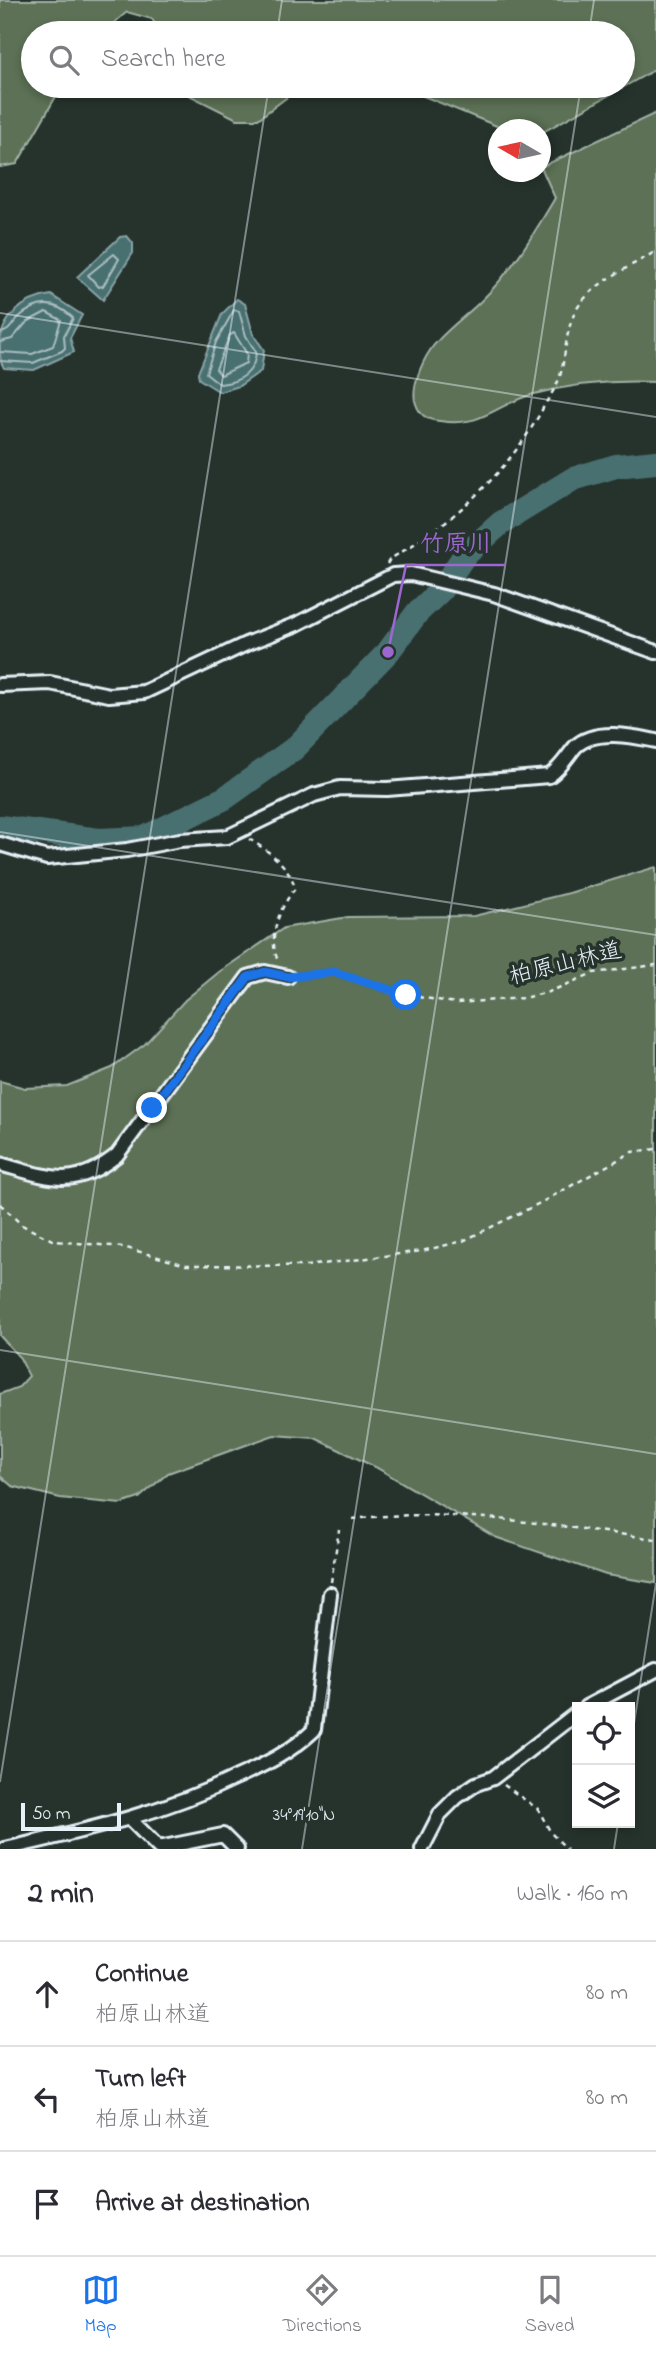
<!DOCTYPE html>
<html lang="en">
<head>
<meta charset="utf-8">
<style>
	:root { --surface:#fff; --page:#f2f2f3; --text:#2b2b33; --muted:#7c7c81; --line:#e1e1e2; --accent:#1a73e8 }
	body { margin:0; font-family:"Indie Flower","Klee One",sans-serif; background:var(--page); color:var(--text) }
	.controls { position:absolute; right:21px; bottom:21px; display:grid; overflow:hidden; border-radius:0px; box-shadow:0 4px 10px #0003 }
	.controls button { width:63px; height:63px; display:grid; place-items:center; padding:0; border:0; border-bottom:2px solid var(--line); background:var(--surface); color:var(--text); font:35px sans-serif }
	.compass { position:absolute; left:488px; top:119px; width:63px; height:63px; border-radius:50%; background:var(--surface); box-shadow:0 4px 10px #0003; rotate:279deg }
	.scale { position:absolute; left:21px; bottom:18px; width:100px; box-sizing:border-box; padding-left:7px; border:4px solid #e8f1f8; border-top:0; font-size:19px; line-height:24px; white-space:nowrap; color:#e8f1f8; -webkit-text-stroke:5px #26332d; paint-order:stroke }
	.stop { position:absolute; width:21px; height:21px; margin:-16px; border:5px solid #1a73e8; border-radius:50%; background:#fff }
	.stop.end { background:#1a73e8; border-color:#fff; box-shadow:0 2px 7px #0008 }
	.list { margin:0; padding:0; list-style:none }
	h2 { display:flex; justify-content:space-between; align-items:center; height:91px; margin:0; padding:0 28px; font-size:30px }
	h2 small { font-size:23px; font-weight:400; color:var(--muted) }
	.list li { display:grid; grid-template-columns:46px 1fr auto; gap:21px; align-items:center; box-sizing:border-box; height:105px; padding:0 28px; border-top:2px solid var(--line) }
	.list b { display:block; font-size:26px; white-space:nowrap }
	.list p { margin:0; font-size:23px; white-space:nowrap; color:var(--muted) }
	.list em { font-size:23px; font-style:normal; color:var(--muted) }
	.icon { flex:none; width:38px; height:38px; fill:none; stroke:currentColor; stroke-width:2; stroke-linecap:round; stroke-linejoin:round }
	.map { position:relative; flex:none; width:656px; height:1849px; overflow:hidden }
	.search { position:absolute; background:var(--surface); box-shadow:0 4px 10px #0003; left:21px; right:21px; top:21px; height:77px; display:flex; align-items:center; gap:18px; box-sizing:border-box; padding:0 24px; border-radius:38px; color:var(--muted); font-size:26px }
	.sheet { height:406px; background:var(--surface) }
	nav { display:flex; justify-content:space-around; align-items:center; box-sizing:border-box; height:98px; border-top:2px solid var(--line); background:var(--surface); font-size:19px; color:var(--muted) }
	nav a { display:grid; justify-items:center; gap:4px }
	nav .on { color:var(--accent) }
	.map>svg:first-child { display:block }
	.green { fill:#5c7154; stroke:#a2b1a6; stroke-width:2 }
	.water { fill:#4a6f6f; stroke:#89a3a6; stroke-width:2 }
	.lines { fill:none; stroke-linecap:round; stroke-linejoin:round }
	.shore { stroke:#a9bdc1; stroke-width:2 }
	.river { stroke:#4a6f6f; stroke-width:24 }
	.minor-casing { stroke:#e8f1f8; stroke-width:18 }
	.path { stroke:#e8f1f8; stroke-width:2.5; stroke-dasharray:5 5; stroke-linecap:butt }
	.minor { stroke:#26332d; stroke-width:12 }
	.route { stroke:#1a73e8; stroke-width:9 }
	.ticks { fill:none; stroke:#e8f1f8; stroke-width:2; stroke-opacity:0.45 }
	.labels { text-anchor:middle; stroke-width:7; stroke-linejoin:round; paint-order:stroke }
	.street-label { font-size:23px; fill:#e8f1f8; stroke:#26332d }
	.ticks-label { font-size:18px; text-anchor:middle; fill:#e8f1f8; stroke:#26332d; stroke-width:7; stroke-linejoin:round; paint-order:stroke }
	.leader { fill:none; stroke:#9c67d0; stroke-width:2.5 }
	.callout-dot { fill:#9c67d0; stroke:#26332d; stroke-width:2.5 }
	.callout-label { font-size:24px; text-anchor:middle; font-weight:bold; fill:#9c67d0; stroke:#26332d; stroke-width:7; stroke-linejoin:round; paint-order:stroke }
</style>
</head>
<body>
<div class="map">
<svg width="656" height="1849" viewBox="0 0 656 1849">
	<rect width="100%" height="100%" fill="#26332d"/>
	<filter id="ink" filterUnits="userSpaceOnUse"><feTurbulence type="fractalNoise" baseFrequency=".0143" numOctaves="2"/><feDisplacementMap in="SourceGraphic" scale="14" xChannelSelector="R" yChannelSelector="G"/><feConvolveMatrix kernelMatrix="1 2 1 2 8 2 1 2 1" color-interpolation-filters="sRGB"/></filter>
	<g filter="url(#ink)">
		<path class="green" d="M0 0H656V69L541 133 540 130 504 129 399 86H623V33H161L152 19 127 12 102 33H33V86H62L17 164 0 167Z
			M180 86H302L258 119H237L185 93Z
			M656 113V382C616 380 573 384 534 394 497 403 484 428 440 421 428 420 420 416 416 404 410 389 422 362 431 349 444 331 465 317 481 301 512 271 533 235 555 198L541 167Z
			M656 867V1583L606 1575 495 1537 377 1468 315 1438 274 1435 168 1473 139 1498 121 1504 60 1498 12 1486 0 1476V1394L19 1387 29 1376 20 1358 0 1336V1081L25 1088 67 1086 112 1068 145 1044 185 1000 219 972 284 928 348 917 474 916 569 893Z"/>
		<path class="water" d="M127 236 133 243V253L103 300 77 277 120 237Z
			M51 295 82 315 70 338 74 352 34 370 4 368C0 362 0 355 0 347 0 318 23 299 51 295Z
			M237 299 245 304 253 334 264 350 261 371 239 386 220 392 199 379 198 373 222 314Z"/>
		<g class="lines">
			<path class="shore" d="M114 254 119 259 103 286 99 287 88 275Z
				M234 310 239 311 246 336 256 352C255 372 241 382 220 384L206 373 216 342Z
				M0 333C10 332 11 325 17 319 36 301 55 300 73 318L64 336 65 348 62 351 33 363 0 361
				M234 333 247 354 246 363 221 375 216 369 230 335Z
				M0 342 12 339 27 322 46 312 61 320 53 346 32 354 0 352"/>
			<path class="river" d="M0 827 99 840 144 838 225 798 295 748 388 652 417 613 441 590 464 556 501 523 573 479 616 466 656 462"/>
			<g class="minor-casing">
				<path id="minor" d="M0 685 50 683 109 695 144 692 246 644 297 624 393 575 411 574 494 594 656 652
					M0 844 47 858 127 850 180 840 227 837 314 795 340 788 387 789 549 776C561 768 566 758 575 747 594 728 633 736 656 741
					M0 1164C50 1178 74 1190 117 1155L248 977 265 972 288 977
					M586 1707 656 1670
					M131 1820 159 1848 223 1835 237 1849
					M5 1849C87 1830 161 1814 237 1777 266 1764 291 1752 314 1730L330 1594
					M422 1849 440 1814 457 1797 476 1784 493 1778 577 1713"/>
			</g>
			<path class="path" d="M387 564 390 559C453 522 504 477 541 412 546 401 555 390 559 379 567 356 564 329 578 307 595 281 631 267 656 251
				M249 839C267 850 291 866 295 889 280 906 266 940 279 962
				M302 976 335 972 406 995 456 1003 524 998 549 992 593 973 656 965
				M0 1204 22 1225 54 1241 123 1247 186 1265 307 1266 422 1251 463 1241 542 1202 632 1152 656 1149
				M352 1519C454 1507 555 1526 656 1539
				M331 1582 339 1530
				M504 1785 538 1809 551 1833 567 1849"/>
			<use href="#minor" class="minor"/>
		</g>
	</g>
	<g class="lines" filter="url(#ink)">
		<path class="route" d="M152 1108 248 977 265 972 288 977 335 972 406 995"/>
	</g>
	<path class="ticks" d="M277 33 282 0M589 33 594 0M0 313 656 417M0 832 656 935M0 1350 656 1454M630 1749 656 1583M0 1782 269 86M302 1849 581 86M614 1849 618 1823"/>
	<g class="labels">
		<g class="street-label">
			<text transform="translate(565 962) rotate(-14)" y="8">柏原山林道</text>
		</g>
	</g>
	<g class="ticks-label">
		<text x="304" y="1820">34°19'10"N</text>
	</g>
	<path class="leader" d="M388 652L406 565H506"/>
	<circle class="callout-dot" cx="388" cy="652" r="7"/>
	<g class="callout-label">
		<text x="456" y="551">竹原川</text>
	</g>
</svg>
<div class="controls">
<button><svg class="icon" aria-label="locate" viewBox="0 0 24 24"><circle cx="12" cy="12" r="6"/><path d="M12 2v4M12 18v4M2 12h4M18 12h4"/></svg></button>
<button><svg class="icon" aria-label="layers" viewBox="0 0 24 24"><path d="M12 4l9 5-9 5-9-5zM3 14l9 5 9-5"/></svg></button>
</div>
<svg class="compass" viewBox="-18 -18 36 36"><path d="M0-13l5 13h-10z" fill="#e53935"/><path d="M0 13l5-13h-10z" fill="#7c7c81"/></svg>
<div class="scale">50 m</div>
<div class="stop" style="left:406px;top:995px"></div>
<div class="stop end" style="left:152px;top:1108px"></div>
<div class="search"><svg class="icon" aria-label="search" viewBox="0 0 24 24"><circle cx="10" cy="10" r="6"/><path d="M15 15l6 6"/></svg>Search here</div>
</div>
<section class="sheet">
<h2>2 min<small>Walk · 160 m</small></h2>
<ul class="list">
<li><svg class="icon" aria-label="ahead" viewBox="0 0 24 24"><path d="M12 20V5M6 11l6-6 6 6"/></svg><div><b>Continue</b><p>柏原山林道</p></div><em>80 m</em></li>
<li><svg class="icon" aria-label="left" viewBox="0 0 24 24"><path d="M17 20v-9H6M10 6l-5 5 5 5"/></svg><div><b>Turn left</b><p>柏原山林道</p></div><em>80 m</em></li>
<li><svg class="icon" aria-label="arrive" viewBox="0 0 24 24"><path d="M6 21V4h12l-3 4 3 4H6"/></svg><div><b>Arrive at destination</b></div></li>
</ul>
</section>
<nav>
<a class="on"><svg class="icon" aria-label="map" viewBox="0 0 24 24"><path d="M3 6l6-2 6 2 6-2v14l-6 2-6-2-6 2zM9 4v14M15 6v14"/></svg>Map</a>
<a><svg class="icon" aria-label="directions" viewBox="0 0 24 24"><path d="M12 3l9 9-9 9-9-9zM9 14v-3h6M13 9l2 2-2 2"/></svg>Directions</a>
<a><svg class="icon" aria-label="saved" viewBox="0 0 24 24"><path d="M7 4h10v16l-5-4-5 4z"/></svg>Saved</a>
</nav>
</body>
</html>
